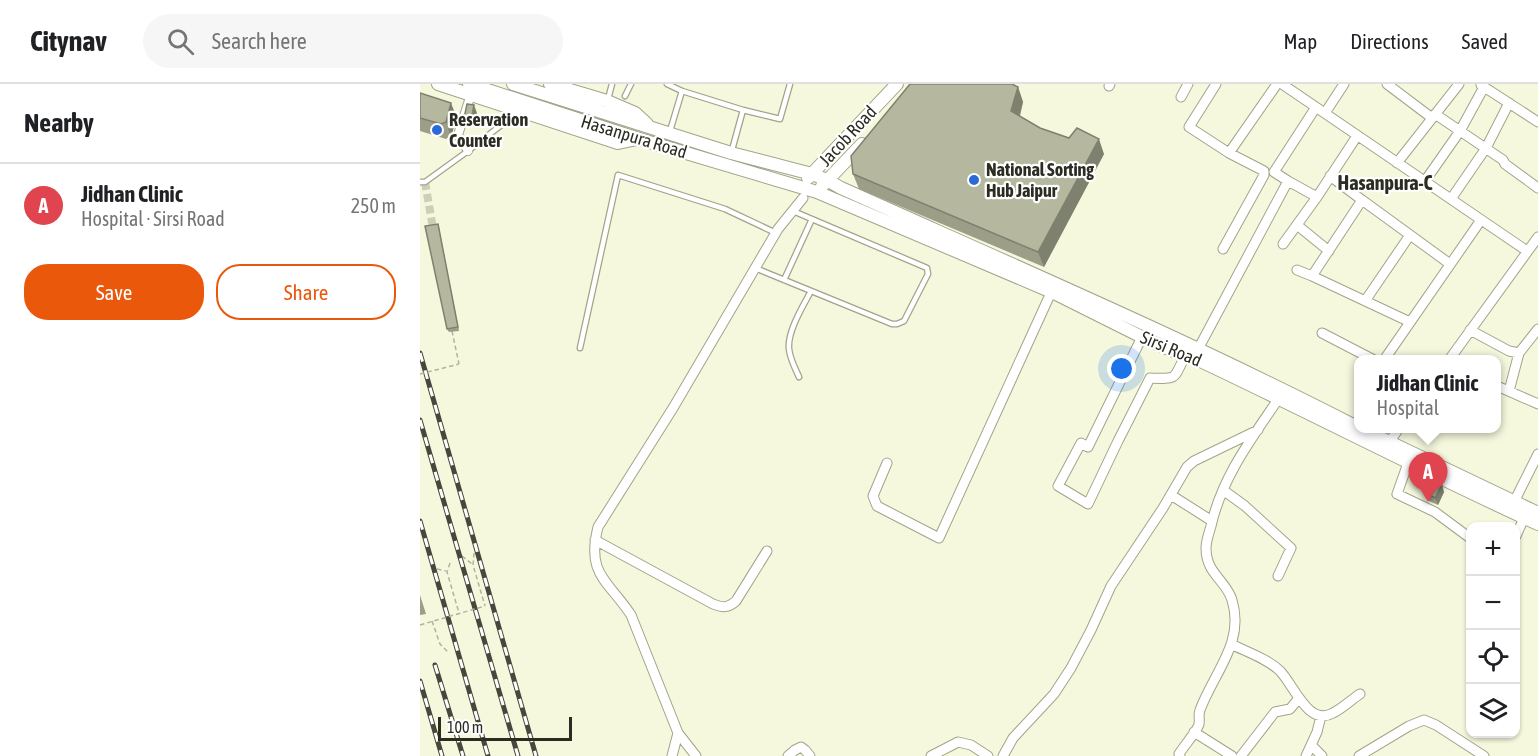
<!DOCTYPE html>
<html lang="en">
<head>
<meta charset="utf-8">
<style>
	:root { --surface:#fff; --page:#f6f6f6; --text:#202124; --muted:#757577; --line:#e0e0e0; --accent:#ea580c }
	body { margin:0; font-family:"Asap Condensed",sans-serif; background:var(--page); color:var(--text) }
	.controls { position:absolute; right:18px; bottom:18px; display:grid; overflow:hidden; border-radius:12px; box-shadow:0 2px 4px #0004 }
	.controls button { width:54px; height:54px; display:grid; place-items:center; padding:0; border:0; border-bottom:2px solid var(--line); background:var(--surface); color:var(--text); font:30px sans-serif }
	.scale { position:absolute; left:18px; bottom:15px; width:134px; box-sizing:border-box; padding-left:6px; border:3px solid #2b2c22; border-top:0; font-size:16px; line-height:21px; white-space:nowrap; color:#2b2c22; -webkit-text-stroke:4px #fff; paint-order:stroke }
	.you { position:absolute; left:702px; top:285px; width:21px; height:21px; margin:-15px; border:4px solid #fff; border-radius:50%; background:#1a73e8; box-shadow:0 0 0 9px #1a73e833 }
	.badge { display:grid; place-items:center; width:39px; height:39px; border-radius:50%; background:var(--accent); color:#fff; font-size:20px; font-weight:700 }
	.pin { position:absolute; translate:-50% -50px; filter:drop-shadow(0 2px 3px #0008) }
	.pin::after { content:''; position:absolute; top:32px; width:21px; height:18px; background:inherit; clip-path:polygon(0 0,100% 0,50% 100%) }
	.popup { position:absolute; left:934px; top:271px; width:147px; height:78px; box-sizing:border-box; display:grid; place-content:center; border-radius:12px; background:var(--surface); filter:drop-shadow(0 2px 4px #0005); font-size:20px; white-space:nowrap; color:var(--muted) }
	.popup b { font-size:22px; color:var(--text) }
	.popup::after { content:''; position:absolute; left:50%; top:100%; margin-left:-12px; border:12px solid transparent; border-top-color:var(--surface) }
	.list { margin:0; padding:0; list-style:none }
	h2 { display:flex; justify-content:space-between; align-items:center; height:78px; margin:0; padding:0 24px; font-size:26px }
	h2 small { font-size:20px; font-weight:400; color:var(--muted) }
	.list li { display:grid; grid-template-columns:39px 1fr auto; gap:18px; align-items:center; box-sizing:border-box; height:84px; padding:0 24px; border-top:2px solid var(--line) }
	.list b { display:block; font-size:22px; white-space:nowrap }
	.list p { margin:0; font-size:20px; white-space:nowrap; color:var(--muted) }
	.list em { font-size:20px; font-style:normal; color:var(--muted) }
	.actions { display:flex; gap:12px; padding:18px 24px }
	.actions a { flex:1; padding:14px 0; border:2px solid var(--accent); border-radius:24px; text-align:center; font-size:21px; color:var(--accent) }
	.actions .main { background:var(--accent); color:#fff }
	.icon { flex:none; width:33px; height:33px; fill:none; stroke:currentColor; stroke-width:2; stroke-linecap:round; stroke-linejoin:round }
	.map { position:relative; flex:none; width:1118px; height:672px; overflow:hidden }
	header { display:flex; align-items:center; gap:36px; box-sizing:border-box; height:84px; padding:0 30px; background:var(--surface); border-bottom:2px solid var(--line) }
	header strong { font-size:28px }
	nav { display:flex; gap:33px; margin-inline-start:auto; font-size:21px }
	.search { width:420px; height:54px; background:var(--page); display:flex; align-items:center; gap:15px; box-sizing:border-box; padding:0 21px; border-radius:33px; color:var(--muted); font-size:22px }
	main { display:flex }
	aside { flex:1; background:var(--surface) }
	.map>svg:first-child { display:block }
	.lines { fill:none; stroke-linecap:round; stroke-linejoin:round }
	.pedestrian-tunnel { stroke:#cdcfb8; stroke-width:8; stroke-dasharray:8 4; stroke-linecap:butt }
	.service-casing { stroke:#a2a48a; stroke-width:7 }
	.pedestrian-casing { stroke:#a2a48a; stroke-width:10 }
	.minor-casing { stroke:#a2a48a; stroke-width:11 }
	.tertiary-casing { stroke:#a2a48a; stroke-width:14 }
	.path { stroke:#b1b39e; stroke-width:1.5; stroke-dasharray:4.5 3; stroke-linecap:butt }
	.service { stroke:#fff; stroke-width:4.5 }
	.pedestrian { stroke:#fff; stroke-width:8 }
	.minor { stroke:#fff; stroke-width:9 }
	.tertiary { stroke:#fff; stroke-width:12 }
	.rail-casing { stroke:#47483c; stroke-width:5 }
	.rail { stroke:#fff; stroke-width:3; stroke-dasharray:9; stroke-linecap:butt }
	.path-bridge { stroke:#b1b39e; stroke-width:1.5; stroke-dasharray:4.5 3; stroke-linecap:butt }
	.wall { fill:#9c9e88 }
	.shaded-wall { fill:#7f816f }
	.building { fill:#b5b89e; stroke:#7f816f; stroke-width:1.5 }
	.poi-dot { fill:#2c68d6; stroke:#fff; stroke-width:2 }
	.labels { text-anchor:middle; stroke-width:4.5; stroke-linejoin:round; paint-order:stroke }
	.poi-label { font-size:18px; font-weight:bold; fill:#2b2c22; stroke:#fff; text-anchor:start }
	.street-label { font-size:18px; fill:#2b2c22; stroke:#fff }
	.neighbourhood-label { font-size:20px; font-weight:bold; fill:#2b2c22; stroke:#fff }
</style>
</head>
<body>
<header>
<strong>Citynav</strong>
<div class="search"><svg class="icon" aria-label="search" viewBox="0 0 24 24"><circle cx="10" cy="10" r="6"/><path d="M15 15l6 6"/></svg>Search here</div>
<nav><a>Map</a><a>Directions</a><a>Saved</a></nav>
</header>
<main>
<aside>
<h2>Nearby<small></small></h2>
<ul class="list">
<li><span class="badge" style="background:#e0444e">A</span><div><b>Jidhan Clinic</b><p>Hospital · Sirsi Road</p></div><em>250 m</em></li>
</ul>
<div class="actions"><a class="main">Save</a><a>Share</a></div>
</aside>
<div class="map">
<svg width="1118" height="672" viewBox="0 0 1118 672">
	<rect width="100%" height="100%" fill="#f5f8dd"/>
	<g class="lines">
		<path class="pedestrian-tunnel" d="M5 98 14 150"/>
		<g class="service-casing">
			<path id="service" d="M247 0 262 7
				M205 12 211 0
				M188 15 192 0
				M250 47 262 7 323 26 360 35 370 0
				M312 66 323 26
				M0 98H5L48 67 98 28
				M335 184 472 240H477L484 237 508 190 507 184 373 127
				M364 196 392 135
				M160 264 198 91 305 125 356 149
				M379 293C375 284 370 275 369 265 367 248 383 222 391 207"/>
		</g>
		<g class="pedestrian-casing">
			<path id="pedestrian" d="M48 67 38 51 51 10"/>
		</g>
		<g class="minor-casing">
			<path id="minor" d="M796 0 769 43 809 69 857 0
				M862 0 1107 167
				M967 0 1012 34
				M1061 1 1118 38
				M689 2 690 0
				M761 13 768 0
				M905 29 924 0
				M1015 30 1083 76 1085 80 1118 104
				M977 79 1039 0
				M910 92 942 116 892 192 990 238
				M868 97 897 113 937 52
				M1005 97 1040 47 1064 3
				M1031 115 1066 64 1089 19
				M942 116 1030 180
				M877 141 909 167
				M863 160 897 113
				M803 165 844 91V87L809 69
				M877 186 892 192
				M945 217 990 151
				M1050 246 1089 267 1099 269 1118 245
				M902 249 954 276
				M722 253 668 363 661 359 638 402 668 420 698 357 730 294C758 295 753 296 765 272
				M776 269 868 97 854 88 896 23
				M964 276 1061 136
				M1029 276 1118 153
				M1077 302 1118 320
				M1089 307 1099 269
				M967 362 979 344
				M467 379 453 412 457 422 519 454 634 202
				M988 379 977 410 1015 428 1050 454
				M803 406 825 422 871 464 858 492
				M751 411 792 437
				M1092 422 1118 370
				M1096 452 1104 434
				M175 456 293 520C303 524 308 524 316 517L347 467
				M811 560C827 568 848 575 860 587 874 601 888 643 913 629 923 624 931 616 940 610
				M774 648 812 672
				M891 661 902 672
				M252 672 258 649
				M276 672 258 649 211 531C188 496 166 491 178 443L253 324 358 145 383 114
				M368 672 375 666 381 663 385 666 390 672
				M511 672 538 658 551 661 568 672
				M583 672 593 654 634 610 651 584 671 546 691 502 743 424 767 383 774 377 838 346
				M760 672 759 670C763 663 778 646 779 640 780 635 778 631 780 626 794 588 825 559 812 516 806 496 786 490 786 464 786 457 789 449 791 442 802 393 832 354 859 314
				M821 672 855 628 870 625 879 614
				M886 672 897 648 901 632
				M939 672 989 642 1004 636 1016 641 1064 672"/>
		</g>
		<g class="tertiary-casing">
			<path id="tertiary" d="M18 0 198 59 217 55
				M49 0 219 55 397 108 632 208 722 253 765 272 774 274C889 328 1002 387 1118 440
				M93 0 311 69 392 90 407 96 421 104C595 182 770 257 939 344
				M130 0 187 17 215 29 227 40
				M388 94 477 0
				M402 102 442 60
				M940 344 1118 429"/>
		</g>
		<path class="path" d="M32 247 39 280
			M54 469 53 481 65 522
			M42 472 52 480
			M30 479 27 488 39 529
			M17 485 26 487
			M12 537 20 560 28 568"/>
		<use href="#service" class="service"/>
		<use href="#pedestrian" class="pedestrian"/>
		<use href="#minor" class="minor"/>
		<use href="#tertiary" class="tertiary"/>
		<g class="rail-casing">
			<path id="rail" d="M0 269 116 672
				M0 336 98 672
				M0 437 68 672
				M15 581 43 672
				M0 597 22 672"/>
		</g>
		<use href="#rail" class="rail"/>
		<path class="path-bridge" d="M0 290 39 280
			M0 541 65 522"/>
	</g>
	<path class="wall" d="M598 3 603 18 600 32 620 44 684 70 624 183 439 105 433 90Z
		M0 9 37 34 31 52 26 55 0 47Z
		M57 29 54 43 46 41 44 34Z
		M19 144 39 247 29 248 27 245Z
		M1024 408 1018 421 1009 417 1006 409Z
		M0 511 6 530 0 531Z"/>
	<path class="shaded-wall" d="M598 3 603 18 597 42 591 27Z
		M31 19 37 34 31 52 26 38Z
		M54 21 57 29 54 43 51 36Z
		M679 55 684 70 624 183 618 168Z
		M18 140 19 144 39 247 38 243Z
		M1022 400 1024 408 1018 421 1015 414Z"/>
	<path class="building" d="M490 0H592L598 3 591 27 620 44 649 54 657 44 679 55 618 168 433 90 431 72Z
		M0 9 31 19 26 38 21 40 0 34Z
		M47 20 54 21 51 36 44 34Z
		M18 140 38 243 27 245 5 142Z
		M1012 396 1022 400 1015 414 1006 409Z"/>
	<g class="poi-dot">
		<circle cx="17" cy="46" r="6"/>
		<circle cx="554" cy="96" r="6"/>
	</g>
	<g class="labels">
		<g class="poi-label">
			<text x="29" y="42">Reservation<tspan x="29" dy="21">Counter</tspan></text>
			<text x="566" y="92">National Sorting<tspan x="566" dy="21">Hub Jaipur</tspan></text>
		</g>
		<g class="street-label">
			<text transform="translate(428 52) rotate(-47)" y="6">Jacob Road</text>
			<text transform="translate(214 53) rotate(17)" y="6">Hasanpura Road</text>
			<text transform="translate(751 265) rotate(23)" y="6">Sirsi Road</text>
		</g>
		<g class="neighbourhood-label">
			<text x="965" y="106">Hasanpura-C</text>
		</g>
	</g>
</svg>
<div class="controls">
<button>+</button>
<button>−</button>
<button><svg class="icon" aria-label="locate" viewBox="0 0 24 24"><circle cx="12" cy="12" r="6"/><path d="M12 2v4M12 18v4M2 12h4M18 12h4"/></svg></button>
<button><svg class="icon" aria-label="layers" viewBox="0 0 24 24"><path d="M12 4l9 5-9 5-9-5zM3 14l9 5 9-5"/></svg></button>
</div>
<div class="scale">100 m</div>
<div class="you"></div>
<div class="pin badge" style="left:1008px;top:418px;background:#e0444e">A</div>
<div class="popup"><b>Jidhan Clinic</b>Hospital</div>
</div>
</main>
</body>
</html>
